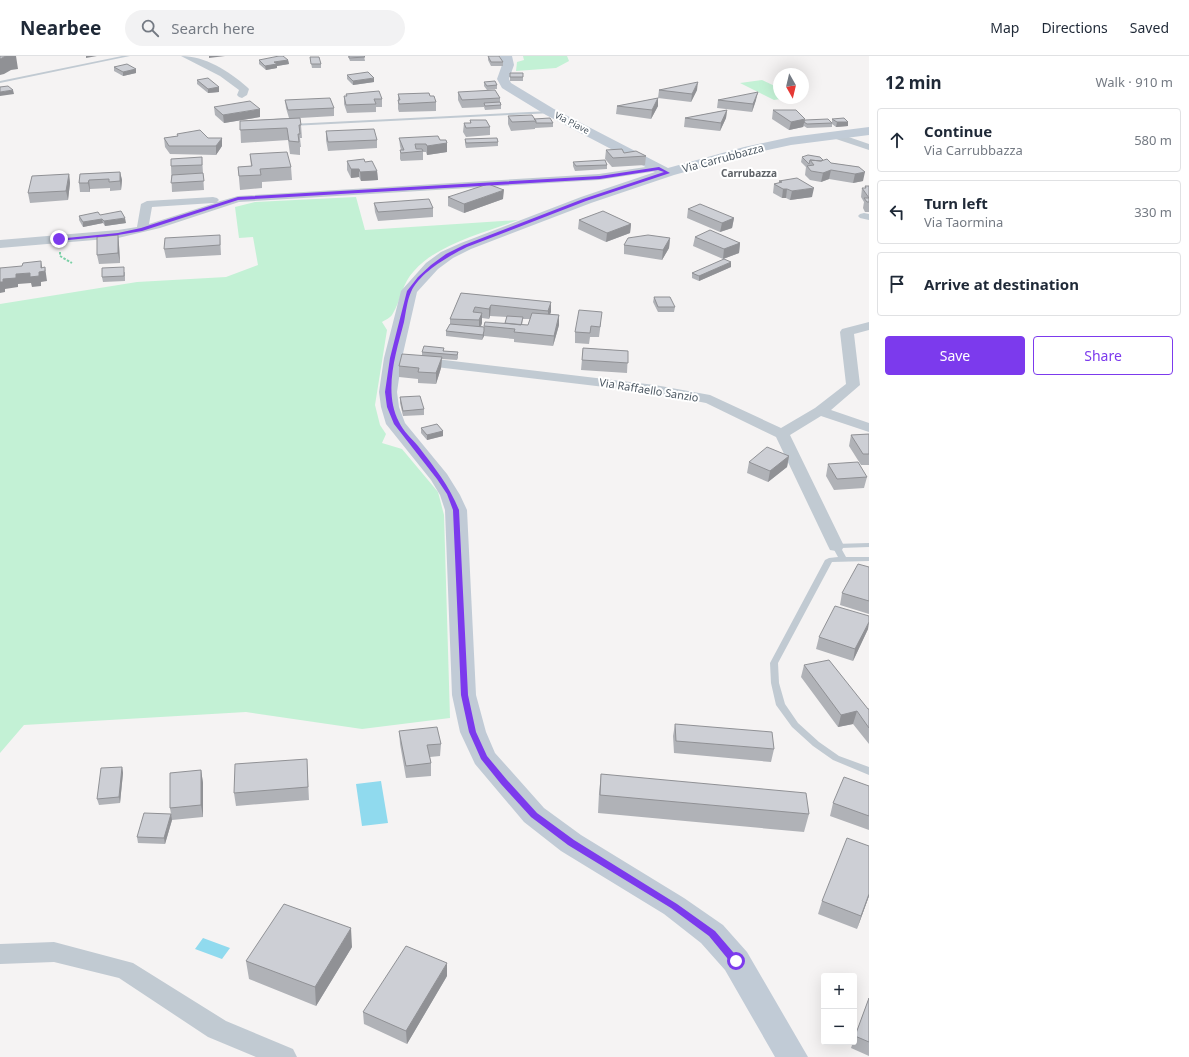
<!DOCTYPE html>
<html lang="en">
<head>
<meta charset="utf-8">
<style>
	:root { --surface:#fff; --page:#f2f2f3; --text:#1f2937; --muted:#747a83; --line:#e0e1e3; --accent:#7c3aed }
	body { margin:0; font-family:"Noto Sans",sans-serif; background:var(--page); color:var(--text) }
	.controls { position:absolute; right:12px; bottom:12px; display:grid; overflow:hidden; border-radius:4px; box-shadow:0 4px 16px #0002 }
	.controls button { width:36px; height:36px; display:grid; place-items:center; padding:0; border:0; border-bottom:1px solid var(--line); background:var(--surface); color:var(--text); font:20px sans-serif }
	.compass { position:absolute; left:773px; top:12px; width:36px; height:36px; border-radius:50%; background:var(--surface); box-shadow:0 4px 16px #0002; rotate:172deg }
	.stop { position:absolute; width:12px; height:12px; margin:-9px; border:3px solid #7c3aed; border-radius:50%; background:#fff }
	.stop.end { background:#7c3aed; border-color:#fff; box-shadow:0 1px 4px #0008 }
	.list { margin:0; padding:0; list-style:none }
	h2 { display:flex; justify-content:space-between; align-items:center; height:52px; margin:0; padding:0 16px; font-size:17px }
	h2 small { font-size:13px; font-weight:400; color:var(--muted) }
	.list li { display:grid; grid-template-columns:26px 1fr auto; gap:12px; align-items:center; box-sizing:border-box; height:64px; margin:0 8px 8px; padding:0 8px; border:1px solid var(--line); border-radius:4px }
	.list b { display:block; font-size:15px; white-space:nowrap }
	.list p { margin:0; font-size:13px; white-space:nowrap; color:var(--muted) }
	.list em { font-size:13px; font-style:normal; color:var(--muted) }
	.actions { display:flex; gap:8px; padding:12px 16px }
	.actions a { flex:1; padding:9px 0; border:1px solid var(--accent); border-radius:4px; text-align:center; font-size:14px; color:var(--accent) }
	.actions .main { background:var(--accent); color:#fff }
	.icon { flex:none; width:22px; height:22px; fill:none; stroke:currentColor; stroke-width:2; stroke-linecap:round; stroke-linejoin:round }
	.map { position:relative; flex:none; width:869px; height:1001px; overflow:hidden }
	header { display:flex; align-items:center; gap:24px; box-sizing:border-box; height:56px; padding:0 20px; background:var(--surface); border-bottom:1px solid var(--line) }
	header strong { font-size:19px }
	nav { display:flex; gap:22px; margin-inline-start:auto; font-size:14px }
	.search { width:280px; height:36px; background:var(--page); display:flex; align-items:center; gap:10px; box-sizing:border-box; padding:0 14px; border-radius:22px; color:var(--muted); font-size:15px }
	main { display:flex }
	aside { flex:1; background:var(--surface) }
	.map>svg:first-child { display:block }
	.green { fill:#c3f1d5 }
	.water { fill:#90daee }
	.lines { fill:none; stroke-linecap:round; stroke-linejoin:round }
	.path { stroke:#7ad0a6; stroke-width:2; stroke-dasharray:2.5 1.5; stroke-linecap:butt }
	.service { fill:#c1cad2; fill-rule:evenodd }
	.minor { fill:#c1cad2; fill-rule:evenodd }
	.secondary { fill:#c1cbd6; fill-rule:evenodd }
	.wall { fill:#b0b2b7; fill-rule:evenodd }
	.shaded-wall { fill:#909195 }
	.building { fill:#cdcfd5; stroke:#909195 }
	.route { fill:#7c3aed }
	.labels { text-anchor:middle; stroke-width:4; stroke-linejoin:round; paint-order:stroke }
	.far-street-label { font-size:9px; fill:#4a5661; stroke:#fff }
	.far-neighbourhood-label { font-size:10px; font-weight:bold; fill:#5f6368; stroke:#fff }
	.street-label { font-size:11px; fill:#4a5661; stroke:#fff }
</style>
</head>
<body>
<header>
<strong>Nearbee</strong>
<div class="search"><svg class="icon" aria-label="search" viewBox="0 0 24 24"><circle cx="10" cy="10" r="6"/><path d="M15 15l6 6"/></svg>Search here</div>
<nav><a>Map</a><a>Directions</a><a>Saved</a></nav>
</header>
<main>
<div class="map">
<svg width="869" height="1001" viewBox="0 0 869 1001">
	<rect width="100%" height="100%" fill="#f5f3f3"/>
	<path class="green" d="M523 0H567L569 5 556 12 516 15 517 6 524 4Z
		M762 24 779 32V42H786L774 44 740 27Z
		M356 141 365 174 518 164C486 176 437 188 414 215 402 227 401 245 392 259 390 262 385 264 382 266L387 274 375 349 380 369 386 378 382 387 402 393 438 436 444 459 450 662 362 673 246 656 24 669 0 697V248L137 226 226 221 258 209 253 181 239 182 235 151 255 146Z"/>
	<path class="water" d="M381 725 388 767 362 770 356 728Z
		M203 882 230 892 222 903 195 893Z"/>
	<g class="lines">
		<path class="path" d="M60 196V200L72 207"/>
		<path class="service" d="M122 0H130L0 27V25Z
			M550 55H552V57L291 70 289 69 291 68Z
			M869 487V491L841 492 846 501H869V505L832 506 778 607 779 627 785 648 798 667 819 686 839 700 869 711V719L833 704 813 690 792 671 776 649 771 627 770 607 825 504 829 502 838 501 832 490 833 488Z"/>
		<path class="minor" d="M181 0C205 0 229 15 247 31L249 33 247 39 242 42 239 41 237 39 239 34 220 20Z
			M834 76 869 88V94L830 81 829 79 830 77Z
			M659 109 663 110 664 112 663 114 599 124 239 146 160 172 118 182 0 192V184L118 174 137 171 141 148 147 145 213 141 217 142 219 144 217 146 238 140 599 118ZM213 147H215L149 168 152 151Z
			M864 157 869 158V164L860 162 858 160 860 158Z
			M869 266V274L854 278 860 329 831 354 869 367V376L821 360 790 379 844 490 842 494 836 495 830 494 828 490 776 381 706 347 655 337 419 309 414 308 412 305 414 302 419 301 655 329 710 339 781 372 815 352 846 328 840 276 842 273Z
			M54 886 133 907 226 965 293 993 297 1001H256L208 981 119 922 54 906 0 908V888Z"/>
		<path class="secondary" d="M500 0H512L514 9 509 23 511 27 554 53 668 112 744 91 791 81 869 71V79L791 89 750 98 674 119 591 147 471 193 453 202 438 213 417 236 402 302 397 336 399 351 405 367 447 418 460 439 467 454 476 639 486 676 495 697 544 752 581 779 684 842 723 869 747 896 808 1001H775L725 914 701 887 664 858 561 795 524 766 475 708 460 676 452 639 445 454 440 439 431 424 386 368 381 351 379 336 384 302 401 235 426 207 441 196 461 187 581 141 655 116 546 59 502 32 497 23 502 9Z"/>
	</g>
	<path class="wall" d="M348 0H364L365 5H350Z
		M488 0 503 6V10H491L488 4Z
		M310 1 321 8V12H312Z
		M259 4H288L289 8 277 10V12L266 14 259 8Z
		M114 11 136 13V17L123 20 114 15Z
		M523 17V25H510V21Z
		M347 19 374 26 353 29 347 23Z
		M197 24 219 31V36L208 37 197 28Z
		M484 26 497 29V33L487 34 484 30Z
		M659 34H697L691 46 658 42Z
		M458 36 500 42V46L501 49V53L485 54 484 51 462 52 458 44Z
		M346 38 382 43V51H376V56L347 57 344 48V40H347Z
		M398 38 430 40 436 46V55L399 56 398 53Z
		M658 42V50L651 63 616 58 617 50Z
		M285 44 334 52V60L300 62 301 69 302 82H300L301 91H300V99L290 98 288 84 241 87 240 65 289 62 286 52Z
		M718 44H756L752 56 717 52Z
		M214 51 260 61 224 67 215 59Z
		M727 54 726 62 720 75 684 71 685 62Z
		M773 54 805 64 832 66V63L848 70 836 71 832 68V71L807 72 804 70 803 71 789 74 772 63Z
		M508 60 534 63 553 67V71L535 72V73L511 75 508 68Z
		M470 64 490 71V79L466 81 463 76 464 67H470Z
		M326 75 377 84V92L328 95 326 84Z
		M177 78 208 82 222 90 216 99 170 98 165 91 164 82 178 80Z
		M399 82 440 84 447 87V96L427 99 426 96H423V104L401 105 400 103V94H401L400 90Z
		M465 83 498 86V90L466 92 465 88Z
		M606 94 624 97 646 100 645 109 612 111 605 103Z
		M250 98 291 111 292 124 262 126V132L240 134 238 111 251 110Z
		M202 101 204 134 172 136 171 110Z
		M802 101 823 104 831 107 859 111 863 125 853 127 829 123 821 126 810 124 805 119 806 111 801 106Z
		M347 105 365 106 377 115 378 124 361 125 359 121 351 122 347 114Z
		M573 106 607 109V113L575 115 573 110Z
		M120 116 122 124 121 134 110 135V132L90 133V136H80L79 127 80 118Z
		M69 118 70 127 68 144 30 147 28 137Z
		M779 125 812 141 790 144 786 142H782L773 137 774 128 779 127Z
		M865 130H869V156H865L863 152 864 146 861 141 862 132H865Z
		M448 141 503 143 464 157 448 150Z
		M374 147 433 152V161L378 165 375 156Z
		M688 153 734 162 732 172 720 176 687 162Z
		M100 159 126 167 105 170 103 167 83 171 79 164V160Z
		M579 164 631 168 630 177 606 186 578 173Z
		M118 179 119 189 120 207 99 208 97 199Z
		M220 179 221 199 166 202 164 193Z
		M695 181 740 187 739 197 723 203 693 190Z
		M670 182 669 192 662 204 624 198V189Z
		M731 211 699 225 692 222V217Z
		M125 216V225L103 226 102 221Z
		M461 237 551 246 550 258 559 259V269L553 290 514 286V283L484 280 482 284 446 280V275L450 268V263ZM490 260 507 261 505 267 484 270V271L481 270 482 267V262L489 263ZM523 263H530L528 269H522Z
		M654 241 675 251 674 256H658L653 246Z
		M601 266 599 281H590L589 288 575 287V276Z
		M444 292V295L458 296V302L457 304 442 303 441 312 436 328 418 327V323L399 321V310L422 300V296Z
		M583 292 628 295 627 317 581 314Z
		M400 341 424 353V359L403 360 400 347Z
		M421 372 443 375V380L427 384 421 377Z
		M869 378V409H861L849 390 851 379Z
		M789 400 787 411 768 426 747 417 749 406Z
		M828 408 867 421 864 432 834 434 826 420Z
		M869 511V558L840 549 842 537Z
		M869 560 868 573 853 605 816 593 819 581Z
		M804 609 868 653H869V688L853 668 838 671 801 621Z
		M675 668 774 693 771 706 674 697 673 680Z
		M399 675 441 688 440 700 430 701 431 707V720L406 722 400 688Z
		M307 703 309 744 236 750 234 737Z
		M122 711 123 717 120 747 99 749 97 743Z
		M201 714 203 727V761L172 764 165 788 138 787 137 781 171 758 170 752Z
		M601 718 809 758 804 776 598 757 599 737Z
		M869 730V774L830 760 833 747Z
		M869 790V840L857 873 818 858 822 845Z
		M352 891 316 950 249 923 246 905Z
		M447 920 407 988 364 968 363 956Z
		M869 942V1000L851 992 853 986H854V983Z"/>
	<path class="shaded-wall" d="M6 0H16L18 13 11 14 4 18 0 19V3Z
		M86 0H97L86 2Z
		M209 0H225L209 2Z
		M288 4 289 8 277 10V12L266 14 265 10 274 6Z
		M136 13V17L123 20V16Z
		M374 22V26L353 29V25Z
		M698 26 697 34 691 46 692 38Z
		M219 31V36L208 37V33Z
		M13 34 14 38 0 40V36Z
		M758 36 756 44 752 56 753 48Z
		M658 42V50L651 63 652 54Z
		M260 53V61L224 67 223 59Z
		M727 54 726 62 720 75 721 67Z
		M805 63 803 71 789 74 791 66Z
		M837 66H848V70L836 71Z
		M222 82V90L216 99V90Z
		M447 87V96L427 99V90Z
		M351 113H359V121L351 122Z
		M831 114 829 123 821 126 823 117Z
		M377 115 378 124 361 125 360 116Z
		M120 116 122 124 121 134 120 125Z
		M865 116 863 125 853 127 855 118Z
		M69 118 70 127 68 144 66 135Z
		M89 124 90 133V136L88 127Z
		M814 132 812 141 790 144 792 135Z
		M783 133H787L786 142H782Z
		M504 134 503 143 464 157V148Z
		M125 162 126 167 105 170 104 165Z
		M734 162 732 172 720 176 722 167Z
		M102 163 103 167 83 171V166Z
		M631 168 630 177 606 186 607 177Z
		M118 179 119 189 120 207 118 197Z
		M670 182 669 192 662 204 663 194Z
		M740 187 739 197 723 203 724 193Z
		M41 205 43 216 45 211 47 225 41 226V230L32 231 31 227 18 228V231L5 233V236L0 237V226L3 223 16 218 39 216 41 212Z
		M731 206V211L699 225V220Z
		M551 246V256L548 265V255Z
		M491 249 490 260 489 263V253Z
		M482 257V267L479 275V264Z
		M559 259V269L553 290 554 280Z
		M484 275V280L482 284 483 279Z
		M442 301 441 312 436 328V317Z
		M443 375V380L427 384V379Z
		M789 400 787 411 768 426 770 415Z
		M869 566 868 573 853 605 855 593Z
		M857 655 853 668 838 671 841 659Z
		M122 711 123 717 120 747 119 741Z
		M201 714 203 727V761L201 749Z
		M171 758 172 764 165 788 164 782Z
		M869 838V840L857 873 861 860Z
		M351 872 352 891 316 950 315 931Z
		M447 907V920L407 988 406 975Z"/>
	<path class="building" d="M0 0H6L0 3Z
		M279 0H283L288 4 274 6 277 8 265 10 259 4Z
		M349 0H364L365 1 349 2Z
		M488 0H499L503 6H491Z
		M310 1H319L321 8H311Z
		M127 8 136 13 123 16 114 11Z
		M368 16 374 22 353 25 347 19Z
		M510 17H523V21H510Z
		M208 22 219 31 208 33 197 24Z
		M495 25 497 29 487 30 484 26Z
		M698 26 692 38 659 34Z
		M8 30 13 34 0 36V31Z
		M495 34 500 42 462 44 458 36Z
		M379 35 382 43H374L376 48 346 49 344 40H347L346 38Z
		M758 36 753 48 718 44Z
		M429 37 430 40H434L436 46 399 48 398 44H400L398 38Z
		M330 42 334 52 288 54 285 44Z
		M658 42 652 54 617 50Z
		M250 45 260 53 223 59 214 51Z
		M500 46 501 49 485 50 484 47Z
		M727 54 721 67 685 62Z
		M773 54H796L805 63 791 66Z
		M532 59 536 65 512 66 508 60Z
		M300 62 301 69H299L300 78H298L299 86 289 85 287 72 240 74V65Z
		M550 62 553 67H536V65L534 63Z
		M844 62 848 66H837L832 63Z
		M828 63 832 67 807 68 804 66 805 64Z
		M470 64H486L490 71 466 72 464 67H471Z
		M374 73 377 84 328 86 326 75Z
		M200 74 208 82H222L216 90H169L164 82 178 80 177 78Z
		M438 80 440 84H446L447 87 427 90 426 88H415L416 93H422L423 95 401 97 400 94H404L399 82Z
		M497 82 498 86 466 87 465 83Z
		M622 93 624 97 636 95 646 100 613 102 606 94Z
		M287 96 291 111 260 113 261 119 239 120 238 111 252 110 250 98Z
		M808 99 820 101 823 104 821 105 810 104 809 108 802 101Z
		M202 101V109L171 110V103Z
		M364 103 365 106 372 105 377 115 360 116 359 113H351L347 105Z
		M827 103 831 107 859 111 865 116 855 118 831 114 823 117 811 115 807 110 814 109 810 104 821 105Z
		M605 104 607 109 576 110 573 106Z
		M120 116V125L109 126V123L89 124 88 127H79L80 118Z
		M203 117 204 125 171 127 172 119Z
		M69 118 66 135 28 137 32 120Z
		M797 122 814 132 792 135 787 133H783L774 128 782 126 779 125Z
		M488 128 504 134 464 148 448 141Z
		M865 130H869V146H867L864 142H869L862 132H866Z
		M429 143 433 152 378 156 374 147Z
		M700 148 734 162 722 167 688 153Z
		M121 155 125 162 104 165 102 163 83 166 79 160 98 156 100 159Z
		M603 155 631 168 607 177 579 164Z
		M710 174 740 187 724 193 695 181Z
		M118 179V197L97 199V181Z
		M220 179V189L164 193 165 182Z
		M648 179 670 182 663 194 624 189 628 182Z
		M724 203 731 206 699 220 692 217Z
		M41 205V212L45 211V215L39 216V220L30 221V217L16 218V222L3 223V226H0V212L22 210 23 207Z
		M124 211V220L102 221V212Z
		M461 237 551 246 548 255 491 249 489 253 475 251 473 256 482 257 479 264 450 263Z
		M654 241H670L675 251H658Z
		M579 254 602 256 600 271 591 270 590 277 575 276Z
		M532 257 559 259 554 280 514 276 515 273 484 270 485 266 528 269Z
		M507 260 523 261 521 269 505 267Z
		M450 268 484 271V275L483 279 446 275Z
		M424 290 444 292 443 295 458 296 457 299 422 296Z
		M583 292 628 295V307L582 304Z
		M402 298 442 301 436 317 418 316 419 312 399 310Z
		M420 340 424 353 403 355 400 341Z
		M437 368 443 375 427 379 421 372Z
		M869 378V398H863L851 379Z
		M767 391 789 400 770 415 749 406Z
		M858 406 867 421 837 423 828 408Z
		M858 508 869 511V545L842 537Z
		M835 550 869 560V566L855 593 819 581Z
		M829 604 868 653H869V672L857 655 841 659 804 609Z
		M675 668 772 676 774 693 676 685Z
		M437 671 441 688 427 689 431 707 406 710 399 675Z
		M307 703 308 731 234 737 235 708Z
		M122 711 119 741 97 743 101 712Z
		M201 714V749L170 752V717Z
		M601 718 806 737 809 758 600 739Z
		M844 721 869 730V760L833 747Z
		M144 757 171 758 164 782 137 781Z
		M847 782 869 790V838L861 860 822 845Z
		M284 848 351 872 315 931 246 905Z
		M406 890 447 907 406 975 363 956Z
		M869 942V986L855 980Z"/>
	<path class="route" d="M659 111 670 117 586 145 467 191C449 200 420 216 411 236 407 245 406 256 404 266 396 297 383 335 399 366 403 375 412 383 418 390 434 411 449 429 459 454L468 639 476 676 487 700 507 724 537 757 574 784 677 848 715 875 739 903 740 905 739 908H732L709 880 671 852 568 789 531 761 501 728 481 703 469 676 461 639 453 454 447 438 437 423 394 368 387 351 385 336 390 302 407 235 418 221 431 209 446 198 464 189 583 143 664 116 658 114 600 123 238 144 142 175 118 179 59 185 56 183 118 177 141 172 238 141 600 120Z"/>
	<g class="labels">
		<g class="far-street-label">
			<text transform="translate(572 67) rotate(27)" y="3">Via Piave</text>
		</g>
		<g class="far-neighbourhood-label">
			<text x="749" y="121">Carrubazza</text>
		</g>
		<g class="street-label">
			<text transform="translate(723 102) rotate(-15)" y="4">Via Carrubbazza</text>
			<text transform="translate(649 334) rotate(9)" y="4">Via Raffaello Sanzio</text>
		</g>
	</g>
</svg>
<div class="controls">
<button>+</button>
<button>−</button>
</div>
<svg class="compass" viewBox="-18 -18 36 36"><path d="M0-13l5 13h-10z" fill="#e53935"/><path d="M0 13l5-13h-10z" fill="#747a83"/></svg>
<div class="stop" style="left:736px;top:905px"></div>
<div class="stop end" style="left:59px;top:183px"></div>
</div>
<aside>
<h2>12 min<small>Walk · 910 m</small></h2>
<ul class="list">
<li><svg class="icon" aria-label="ahead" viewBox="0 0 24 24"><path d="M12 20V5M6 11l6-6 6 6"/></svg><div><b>Continue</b><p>Via Carrubbazza</p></div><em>580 m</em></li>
<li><svg class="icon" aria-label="left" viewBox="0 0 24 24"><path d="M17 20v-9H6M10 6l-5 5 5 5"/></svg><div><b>Turn left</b><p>Via Taormina</p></div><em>330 m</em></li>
<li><svg class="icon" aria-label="arrive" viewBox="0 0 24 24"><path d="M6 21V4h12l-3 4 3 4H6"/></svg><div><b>Arrive at destination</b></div></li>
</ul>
<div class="actions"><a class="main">Save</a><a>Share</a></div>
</aside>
</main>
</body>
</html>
